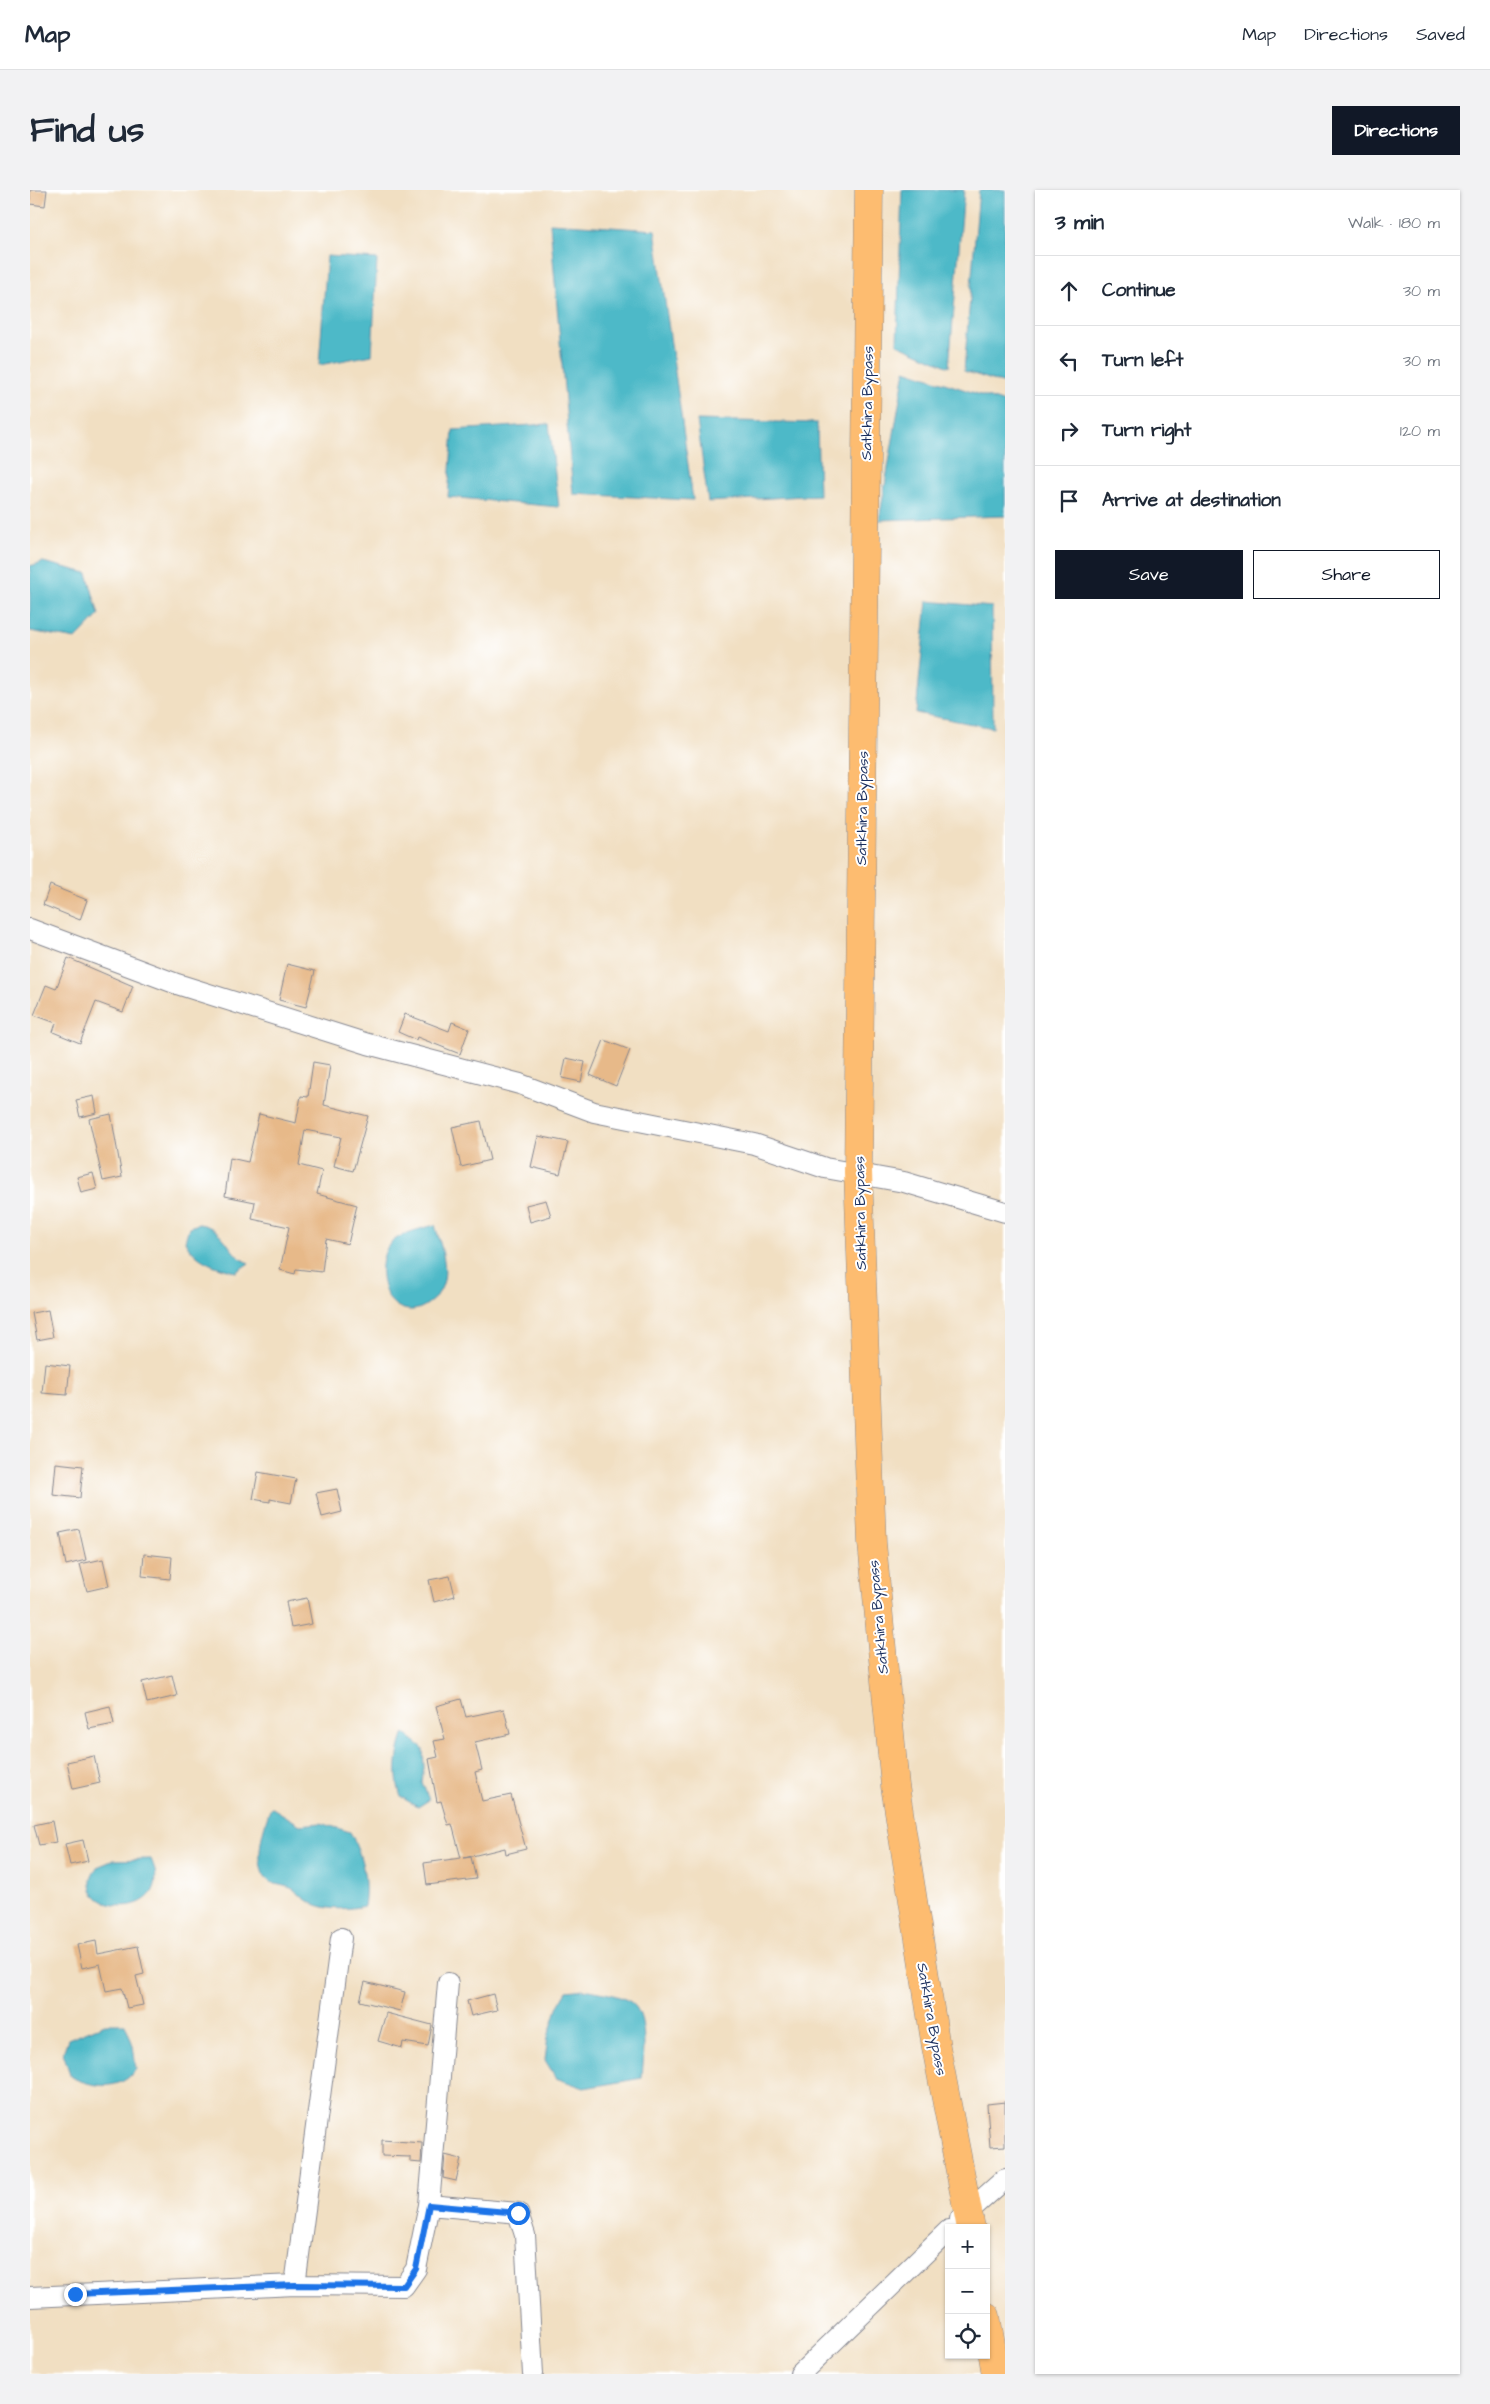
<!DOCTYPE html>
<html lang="en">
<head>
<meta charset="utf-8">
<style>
	:root { --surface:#fff; --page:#f2f2f3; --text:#1f2937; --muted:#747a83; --line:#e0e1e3; --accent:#111827 }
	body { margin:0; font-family:"Architects Daughter",sans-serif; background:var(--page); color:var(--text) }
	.controls { position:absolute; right:15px; bottom:15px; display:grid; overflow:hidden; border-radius:0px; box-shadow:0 1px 4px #0004 }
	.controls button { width:45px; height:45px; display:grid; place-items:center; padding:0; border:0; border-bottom:1px solid var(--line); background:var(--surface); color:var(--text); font:25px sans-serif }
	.stop { position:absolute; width:15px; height:15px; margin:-11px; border:4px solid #1a73e8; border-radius:50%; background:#fff }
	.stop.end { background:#1a73e8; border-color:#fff; box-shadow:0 1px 5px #0008 }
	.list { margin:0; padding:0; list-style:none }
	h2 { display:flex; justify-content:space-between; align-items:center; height:65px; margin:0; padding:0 20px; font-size:21px }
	h2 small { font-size:16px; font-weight:400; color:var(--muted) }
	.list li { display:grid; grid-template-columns:32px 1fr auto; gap:15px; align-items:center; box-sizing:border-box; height:70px; padding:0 20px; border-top:1px solid var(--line) }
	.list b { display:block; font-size:19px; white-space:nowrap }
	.list em { font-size:16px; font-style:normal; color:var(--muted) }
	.actions { display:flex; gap:10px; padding:15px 20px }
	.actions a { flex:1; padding:11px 0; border:1px solid var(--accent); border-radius:0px; text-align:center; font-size:18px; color:var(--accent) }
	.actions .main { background:var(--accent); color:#fff }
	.icon { flex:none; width:28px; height:28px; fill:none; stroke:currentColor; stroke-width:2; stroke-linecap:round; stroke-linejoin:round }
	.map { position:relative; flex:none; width:975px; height:2184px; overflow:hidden; border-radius:0px }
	header { display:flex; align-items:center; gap:30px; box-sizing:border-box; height:70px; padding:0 25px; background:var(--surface); border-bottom:1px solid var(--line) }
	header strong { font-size:24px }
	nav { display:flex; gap:28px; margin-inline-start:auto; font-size:18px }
	.intro { display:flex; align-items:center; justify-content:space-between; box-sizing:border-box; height:120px; padding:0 30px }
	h1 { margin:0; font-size:35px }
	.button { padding:12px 22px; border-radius:0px; background:var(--accent); color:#fff; font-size:18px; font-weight:700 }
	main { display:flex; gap:30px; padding:0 30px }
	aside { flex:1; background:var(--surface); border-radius:0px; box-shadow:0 1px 4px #0004 }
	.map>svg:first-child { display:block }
	.water { fill:#4db9c8; stroke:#347493 }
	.building { fill:#e7b989 }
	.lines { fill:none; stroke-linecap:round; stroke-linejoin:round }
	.street-casing { stroke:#868790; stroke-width:22 }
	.highway-casing { stroke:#868790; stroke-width:29 }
	.street { stroke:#fff; stroke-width:20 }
	.highway { stroke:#fdbc70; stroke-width:28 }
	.route { stroke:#1a73e8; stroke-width:6 }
	.labels { text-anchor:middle; stroke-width:4; stroke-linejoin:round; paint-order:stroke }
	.street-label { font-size:15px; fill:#1b2f5e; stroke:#fff }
</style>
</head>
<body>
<header>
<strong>Map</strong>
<nav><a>Map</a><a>Directions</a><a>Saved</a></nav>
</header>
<div class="intro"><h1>Find us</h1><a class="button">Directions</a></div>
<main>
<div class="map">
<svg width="975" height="2184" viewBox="0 0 975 2184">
	<rect width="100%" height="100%" fill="#fff"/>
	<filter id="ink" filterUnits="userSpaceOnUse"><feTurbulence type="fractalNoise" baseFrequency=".02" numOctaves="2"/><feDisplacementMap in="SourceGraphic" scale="10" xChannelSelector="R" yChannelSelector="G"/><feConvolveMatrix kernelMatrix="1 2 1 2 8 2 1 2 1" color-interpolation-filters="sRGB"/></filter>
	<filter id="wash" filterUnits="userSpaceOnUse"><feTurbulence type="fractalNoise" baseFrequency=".0096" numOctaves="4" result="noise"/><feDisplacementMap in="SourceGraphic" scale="20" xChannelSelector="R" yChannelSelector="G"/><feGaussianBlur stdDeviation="1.12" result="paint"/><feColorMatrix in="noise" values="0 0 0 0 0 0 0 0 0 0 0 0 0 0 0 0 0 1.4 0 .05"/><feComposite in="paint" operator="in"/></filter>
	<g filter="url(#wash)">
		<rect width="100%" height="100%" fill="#f1dfc2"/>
		<path class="water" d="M872 0H934L919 177 867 154Z
			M949 0H975V194L934 181Z
			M520 33 625 40 663 310 543 304Z
			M297 66 347 69 342 165 289 175Z
			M875 180 975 213V326L849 330Z
			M667 230 787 233 789 305 678 312Z
			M519 234 529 317 418 307 423 240Z
			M13 372 57 383 69 425 46 449 0 441V376Z
			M897 411 962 417 963 538 886 523Z
			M169 1034C197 1038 197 1065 219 1073L206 1082C185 1077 165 1071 155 1051L159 1037Z
			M405 1035C413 1064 426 1096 396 1115 387 1121 377 1122 367 1116 349 1106 346 1064 363 1051 375 1042 390 1039 405 1035Z
			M374 1543 393 1558 394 1578 392 1592 399 1610 388 1617 371 1607C364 1586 366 1564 374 1543Z
			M241 1617 270 1635 291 1633 320 1642C332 1664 338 1690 334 1716 314 1720 292 1721 275 1709 271 1706 267 1702 263 1699 251 1693 237 1697 232 1681 226 1661 234 1636 241 1617Z
			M121 1669C147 1726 58 1728 61 1691 61 1687 65 1681 67 1677L84 1670Z
			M554 1799C568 1802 586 1804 599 1811 620 1822 613 1869 612 1888L554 1898 526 1888 515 1870 518 1847 528 1816 537 1801Z
			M75 1834H95L103 1855 106 1879C91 1902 62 1897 41 1887L33 1863 38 1849Z"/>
		<g id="blocks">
			<path class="building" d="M0 0H17L15 16 0 14Z
				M20 695 57 710 50 730 13 715Z
				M38 768 103 796 93 822 66 812 50 853 23 842 26 833 4 825 16 795 26 799Z
				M257 774 285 781 276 817 249 810Z
				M375 824 419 841 422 832 439 839 430 864 387 847 386 850 368 842Z
				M574 850 600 860 586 896 560 885Z
				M536 868 555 872 551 892 532 888Z
				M283 872 300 875 294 915 338 926 323 981 304 976 311 947 275 940 269 975 292 981 287 1004 327 1015 318 1054 296 1049 292 1082 266 1079 265 1084 250 1080 259 1037 222 1029 225 1012 195 1006 200 968 218 972 229 924 266 933 271 906 278 907Z
				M64 906 67 923 50 927 46 910Z
				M81 924 92 987 73 991 59 929Z
				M451 931 460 970 431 977 422 937Z
				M508 946 538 952 530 984 501 977Z
				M63 983 67 999 51 1003 47 987Z
				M516 1010 521 1026 500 1032 496 1015Z
				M18 1120 23 1147 7 1150 2 1123Z
				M15 1173 40 1176 37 1205 12 1203Z
				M26 1273 53 1276 50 1308 23 1305Z
				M228 1282 266 1289 261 1313 240 1309V1312L223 1309Z
				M307 1299 312 1322 292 1327 286 1303Z
				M49 1339 56 1370 36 1375 30 1343Z
				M114 1364 142 1367 140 1389 112 1386Z
				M73 1369 79 1396 57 1401 50 1374Z
				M420 1386 425 1406 404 1412 399 1390Z
				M277 1408 282 1434 261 1438 256 1412Z
				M142 1485 147 1506 117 1513 112 1492Z
				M431 1509 436 1527 474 1519 480 1544 445 1552 452 1580 445 1582 452 1611 481 1605 496 1659 476 1664 475 1658 434 1668 441 1667 446 1689 397 1695 394 1673 431 1668 422 1634 418 1635 411 1611 407 1612 399 1569 408 1567 404 1551 415 1549 406 1516Z
				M80 1516 84 1534 59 1539 55 1522Z
				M64 1566 70 1593 43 1599 37 1572Z
				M22 1631 26 1652 9 1655 4 1635Z
				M53 1650 58 1671 40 1675 35 1654Z
				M66 1751 68 1764 108 1756 114 1784 106 1786 113 1815 97 1818 92 1798 76 1801 70 1774 52 1778 47 1755Z
				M335 1792 375 1802 370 1821 330 1811Z
				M463 1804 467 1820 441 1826 437 1811Z
				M356 1823 402 1835 398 1856 373 1852 372 1858 348 1851Z
				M975 1912V1956L960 1957 957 1914Z
				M352 1950 392 1953 391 1973 380 1972V1967L352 1966Z
				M415 1965 431 1969 426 1991 413 1988Z"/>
		</g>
	</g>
	<g filter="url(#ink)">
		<use href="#blocks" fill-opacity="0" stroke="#868790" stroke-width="1"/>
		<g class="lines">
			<g class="street-casing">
				<path id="street" d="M0 739 147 794 338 854 490 894 564 922 724 954 795 978 874 992 975 1022
					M399 2015 488 2023 495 2045 503 2184
					M930 2029 975 1989
					M265 2095 311 1748
					M0 2107 265 2095 374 2096 386 2079 399 2015 418 1793
					M770 2184 919 2040"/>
			</g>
			<g class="highway-casing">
				<path id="highway" d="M839 0 828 982 842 1353 865 1596 906 1857 941 2038
					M956 2126 966 2184"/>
			</g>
			<use href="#street" class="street"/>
			<use href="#highway" class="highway"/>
		</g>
	</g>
	<g class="lines" filter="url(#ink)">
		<path class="route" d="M45 2104 265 2095 374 2096 386 2079 399 2015 488 2023"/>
	</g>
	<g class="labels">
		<g class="street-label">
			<text transform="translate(837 213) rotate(-89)" y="5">Satkhira Bypass</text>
			<text transform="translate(832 618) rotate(-89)" y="5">Satkhira Bypass</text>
			<text transform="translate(830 1023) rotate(-91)" y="5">Satkhira Bypass</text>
			<text transform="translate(848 1427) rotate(-95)" y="5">Satkhira Bypass</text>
			<text transform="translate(902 1829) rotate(80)" y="5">Satkhira Bypass</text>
		</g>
	</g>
</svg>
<div class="controls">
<button>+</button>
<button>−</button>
<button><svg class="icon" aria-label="locate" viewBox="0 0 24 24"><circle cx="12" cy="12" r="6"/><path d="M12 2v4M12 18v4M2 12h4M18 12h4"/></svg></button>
</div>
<div class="stop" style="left:488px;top:2023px"></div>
<div class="stop end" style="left:45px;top:2104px"></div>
</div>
<aside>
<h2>3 min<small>Walk · 180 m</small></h2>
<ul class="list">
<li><svg class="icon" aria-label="ahead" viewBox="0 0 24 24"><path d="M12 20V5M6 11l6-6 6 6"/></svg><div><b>Continue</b></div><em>30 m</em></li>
<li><svg class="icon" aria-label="left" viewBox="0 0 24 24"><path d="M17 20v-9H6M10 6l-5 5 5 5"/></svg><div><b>Turn left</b></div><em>30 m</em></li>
<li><svg class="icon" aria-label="right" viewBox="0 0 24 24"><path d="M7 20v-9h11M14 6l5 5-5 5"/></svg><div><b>Turn right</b></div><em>120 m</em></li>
<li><svg class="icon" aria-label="arrive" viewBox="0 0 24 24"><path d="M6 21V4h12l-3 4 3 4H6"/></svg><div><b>Arrive at destination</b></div></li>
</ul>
<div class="actions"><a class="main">Save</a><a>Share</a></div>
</aside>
</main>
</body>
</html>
